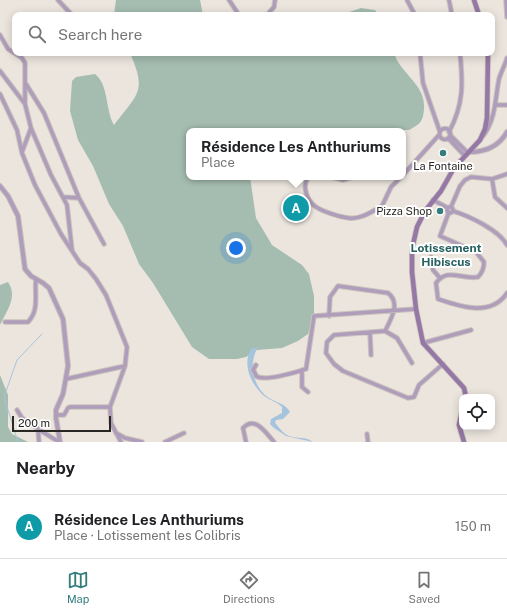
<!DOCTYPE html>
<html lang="en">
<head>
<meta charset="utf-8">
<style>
	:root { --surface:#fff; --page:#f6f6f6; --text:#202124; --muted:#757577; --line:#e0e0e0; --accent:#337c7c }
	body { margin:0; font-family:"Public Sans",sans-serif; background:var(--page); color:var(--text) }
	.controls { position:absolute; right:12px; bottom:12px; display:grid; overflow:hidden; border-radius:8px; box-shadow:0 2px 10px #0003 }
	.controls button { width:36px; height:36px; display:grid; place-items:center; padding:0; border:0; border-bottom:1px solid var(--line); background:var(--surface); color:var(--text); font:20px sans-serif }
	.scale { position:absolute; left:12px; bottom:10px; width:99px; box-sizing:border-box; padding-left:4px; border:2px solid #292724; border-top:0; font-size:11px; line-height:14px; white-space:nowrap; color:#292724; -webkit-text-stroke:3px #fff; paint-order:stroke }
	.you { position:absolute; left:236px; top:248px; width:14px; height:14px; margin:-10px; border:3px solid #fff; border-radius:50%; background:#1a73e8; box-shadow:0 0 0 6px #1a73e833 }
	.badge { display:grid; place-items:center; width:26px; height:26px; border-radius:50%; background:var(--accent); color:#fff; font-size:13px; font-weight:700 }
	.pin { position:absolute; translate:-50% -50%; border:2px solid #fff; box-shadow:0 1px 4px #0006 }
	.popup { position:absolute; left:186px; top:128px; width:220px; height:52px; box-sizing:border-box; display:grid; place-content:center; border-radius:8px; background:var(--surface); filter:drop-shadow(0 1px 3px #0005); font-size:13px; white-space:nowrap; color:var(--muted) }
	.popup b { font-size:15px; color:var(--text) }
	.popup::after { content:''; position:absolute; left:50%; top:100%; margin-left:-8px; border:8px solid transparent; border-top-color:var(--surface) }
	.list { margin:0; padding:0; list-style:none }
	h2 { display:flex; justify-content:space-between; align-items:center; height:52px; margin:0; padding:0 16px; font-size:17px }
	h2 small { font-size:13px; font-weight:400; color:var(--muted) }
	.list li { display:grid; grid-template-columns:26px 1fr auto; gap:12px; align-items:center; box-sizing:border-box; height:64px; padding:0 16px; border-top:1px solid var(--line) }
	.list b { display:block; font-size:15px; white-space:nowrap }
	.list p { margin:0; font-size:13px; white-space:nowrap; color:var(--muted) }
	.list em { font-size:13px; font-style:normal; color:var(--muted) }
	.icon { flex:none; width:22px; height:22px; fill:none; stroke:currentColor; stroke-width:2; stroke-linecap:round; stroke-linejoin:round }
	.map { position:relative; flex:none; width:507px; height:442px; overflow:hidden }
	.search { position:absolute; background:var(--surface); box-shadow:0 2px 10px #0003; left:12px; right:12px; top:12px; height:44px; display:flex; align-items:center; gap:10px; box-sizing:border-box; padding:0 14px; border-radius:8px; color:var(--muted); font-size:15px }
	.sheet { height:116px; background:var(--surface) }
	nav { display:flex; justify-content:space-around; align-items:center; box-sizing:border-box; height:56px; border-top:1px solid var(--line); background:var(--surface); font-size:11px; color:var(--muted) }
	nav a { display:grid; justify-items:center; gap:2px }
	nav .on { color:var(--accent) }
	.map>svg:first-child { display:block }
	.green { fill:#a5bdb1 }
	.water { fill:#a6c4dd }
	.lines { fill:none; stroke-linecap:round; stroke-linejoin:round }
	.stream { stroke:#a6c4dd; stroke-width:1 }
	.minor-casing { stroke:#c8c3bc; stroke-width:5.5 }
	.tertiary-casing { stroke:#c8c3bc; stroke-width:6 }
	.secondary-casing { stroke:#c8c3bc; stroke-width:6 }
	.minor { stroke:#b09cbb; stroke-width:3.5 }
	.tertiary { stroke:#b09cbb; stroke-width:4 }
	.secondary { stroke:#9578a5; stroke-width:4.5 }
	.poi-dot { fill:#337c7c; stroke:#fff; stroke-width:1.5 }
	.labels { text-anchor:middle; stroke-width:4; stroke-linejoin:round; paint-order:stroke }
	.poi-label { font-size:11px; fill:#292724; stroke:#fff }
	.neighbourhood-label { font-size:12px; font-weight:bold; fill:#266060; stroke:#fff }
</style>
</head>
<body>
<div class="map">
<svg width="507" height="442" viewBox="0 0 507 442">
	<rect width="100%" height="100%" fill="#ebe5dd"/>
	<path class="green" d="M116 0H200L203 15H114Z
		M361 8 375 10 379 15H311L313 14H343Z
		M130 53H394C401 75 426 84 424 109 423 122 420 124 409 130L189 131V177H250L256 218 272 245 302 265 309 274 314 296V316L308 334 298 341 282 348 257 350 246 357 237 359H209L192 347 153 283 139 264 123 226 109 204 93 166 78 140 70 111 72 81 76 77 95 74C109 85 105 109 114 125 138 93 147 92 130 53Z
		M8 282C18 297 7 310 0 325V285Z
		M0 375 8 395V427L12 434 28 442H0Z"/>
	<path class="water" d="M258 347C249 362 252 383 265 395 272 402 286 403 290 412L283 419 276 420 275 423C280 428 282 433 289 436 297 439 306 436 313 442L286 436 274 428 270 424 271 419 282 413V407C276 401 269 400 263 395 251 384 242 364 251 349Z"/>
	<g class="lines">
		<path class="stream" d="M18 442 4 397 17 360 42 334"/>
		<g class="minor-casing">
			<path id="minor" d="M58 0 72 15
				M229 0 239 15
				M407 0 415 15
				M449 0 452 15
				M506 0 507 17
				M267 15 274 7 275 0
				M0 35 8 49 22 58 25 63V103
				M420 53 423 83 440 132
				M0 71 25 104 31 128 51 175 67 205 72 250
				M26 84 44 113 79 198 104 244
				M0 94 17 130 22 153 35 185 61 234 80 263 88 269 96 279 106 295 127 347 125 366 110 407 111 423 121 442
				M496 105H507
				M439.5 134a5.5 5.5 0 1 1 11 0a5.5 5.5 0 1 1-11 0Z
				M449 132C464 104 463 83 460 53
				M450 135 468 153
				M483 136C496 119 495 99 499 79 501 72 505 65 507 58
				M448 138 465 156
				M22 152 31 128
				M403 175 439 135
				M309 177C301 185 307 201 316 207 324 212 340 217 349 218 360 220 373 211 382 206L391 187 401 177
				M331 177 343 180 353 177
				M492 179 495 197 507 208
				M63 197 79 198
				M433 200 448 208
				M451 207 460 186 465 180 471 177 492 179 507 174
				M447 210a3 3 0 1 1 6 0a3 3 0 1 1-6 0Z
				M453 211C469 216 499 230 507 245
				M449 212 440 236 476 252 484 262C484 268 483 272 478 277 461 280 448 267 436 283L438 299C461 307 491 317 507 293
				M431 257 433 270 440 278
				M329 316 330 297 338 286 388 293C401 303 391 319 385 331
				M5 322H28C40 310 34 293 36 279
				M370 333 371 355
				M423 343 471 330
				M412 363 397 338 385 331 334 335 327 342 326 353 334 364 343 371 408 398 414 397 419 385 443 364
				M256 365 253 370C254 371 256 375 256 376 264 382 297 372 306 369L314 316 416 309
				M302 370V387L308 392
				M66 379 125 366
				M17 410 22 418 38 429
				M56 415H64L68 408 70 407H110
				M116 433 125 438 142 442
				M367 434 368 442
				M39 442 38 429 59 442
				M165 442 184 433
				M246 442 243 428C255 415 266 433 274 442"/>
		</g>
		<g class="tertiary-casing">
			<path id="tertiary" d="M470 152C485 152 499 146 507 132
				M0 186 8 196 18 216 25 269 31 276 43 283 49 288 63 319 68 366 63 394 56 410V418L60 442"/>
		</g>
		<g class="secondary-casing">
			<path id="secondary" d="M474 0 479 15
				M466 397 464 388 423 343 416 309 412 272V249L417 227 425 211 441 191 454 168 480 140 485 129 487 118 488 53
				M462 411 459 425 464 442"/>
		</g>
		<use href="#minor" class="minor"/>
		<use href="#tertiary" class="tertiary"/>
		<use href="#secondary" class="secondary"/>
	</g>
	<g class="poi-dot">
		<circle cx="443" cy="153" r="4"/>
		<circle cx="440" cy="211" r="4"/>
	</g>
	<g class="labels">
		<g class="poi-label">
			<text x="443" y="170">La Fontaine</text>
			<text x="432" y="215" text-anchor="end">Pizza Shop</text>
		</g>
		<g class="neighbourhood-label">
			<text x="446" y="252">Lotissement<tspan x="446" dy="14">Hibiscus</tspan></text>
		</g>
	</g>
</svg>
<div class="controls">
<button><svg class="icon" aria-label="locate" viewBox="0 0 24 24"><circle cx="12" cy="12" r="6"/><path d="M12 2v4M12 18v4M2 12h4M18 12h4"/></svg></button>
</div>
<div class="scale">200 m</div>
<div class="you"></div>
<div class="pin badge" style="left:296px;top:208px;background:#0f9aa8">A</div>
<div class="popup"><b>Résidence Les Anthuriums</b>Place</div>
<div class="search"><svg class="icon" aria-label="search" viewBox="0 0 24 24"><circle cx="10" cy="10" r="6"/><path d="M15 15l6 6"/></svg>Search here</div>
</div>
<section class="sheet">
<h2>Nearby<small></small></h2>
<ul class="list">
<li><span class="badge" style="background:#0f9aa8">A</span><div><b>Résidence Les Anthuriums</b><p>Place · Lotissement les Colibris</p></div><em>150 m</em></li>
</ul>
</section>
<nav>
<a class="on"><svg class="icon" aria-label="map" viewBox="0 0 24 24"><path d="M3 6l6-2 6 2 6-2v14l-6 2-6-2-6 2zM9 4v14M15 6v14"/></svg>Map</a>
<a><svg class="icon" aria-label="directions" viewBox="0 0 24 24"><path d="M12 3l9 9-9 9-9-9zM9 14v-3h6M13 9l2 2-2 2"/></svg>Directions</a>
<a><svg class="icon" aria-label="saved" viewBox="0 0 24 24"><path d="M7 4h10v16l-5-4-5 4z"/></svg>Saved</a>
</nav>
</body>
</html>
